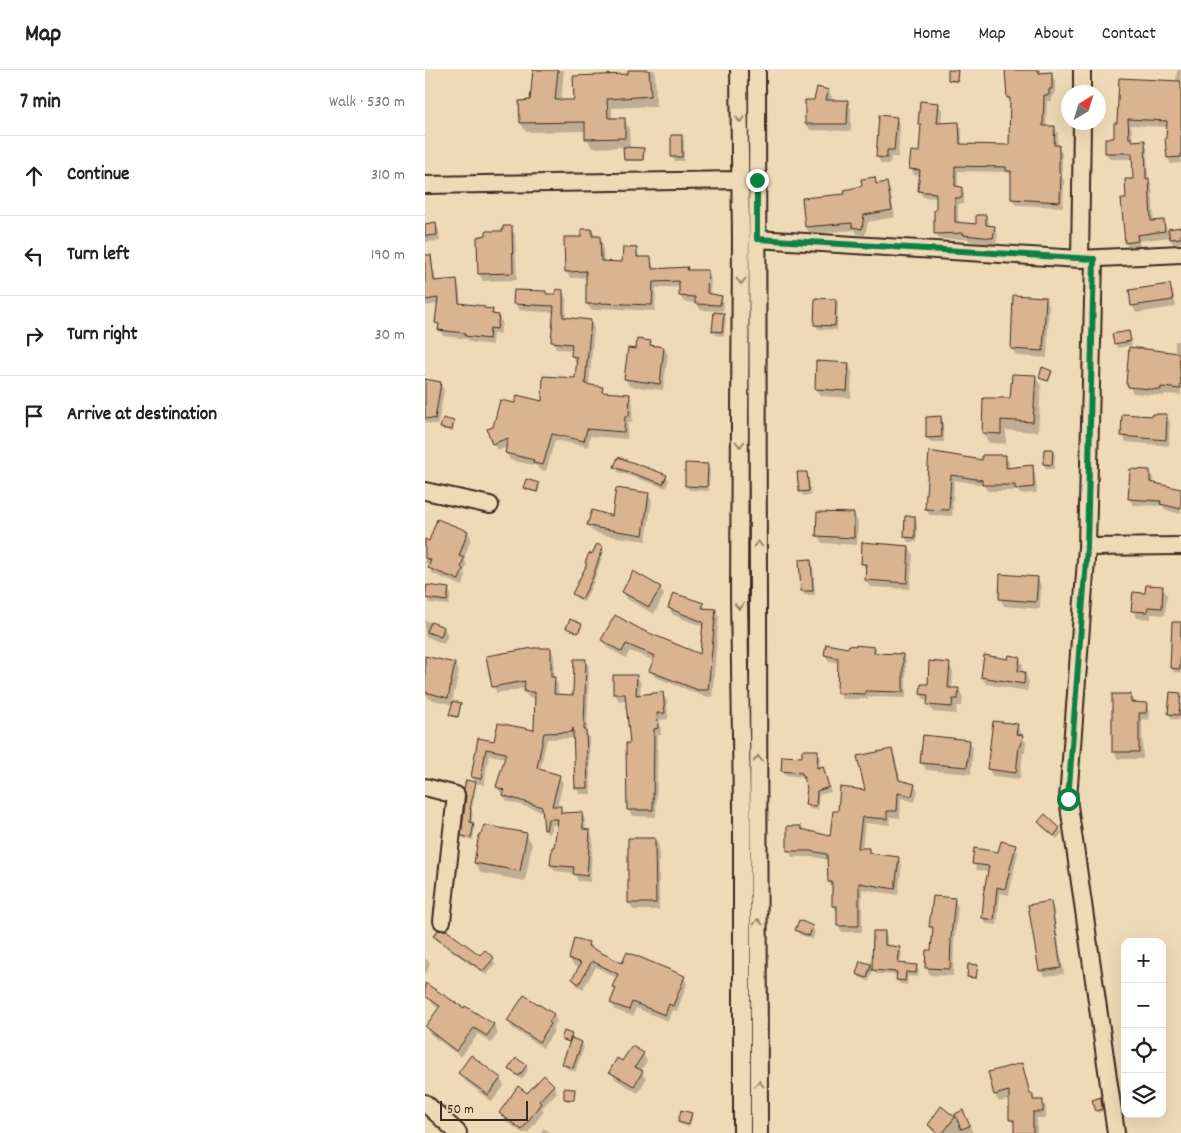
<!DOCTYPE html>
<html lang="en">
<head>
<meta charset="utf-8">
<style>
	:root { --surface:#fff; --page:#f6f6f6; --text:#222; --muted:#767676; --line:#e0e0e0 }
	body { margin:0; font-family:Dekko,sans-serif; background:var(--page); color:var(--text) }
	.controls { position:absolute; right:15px; bottom:15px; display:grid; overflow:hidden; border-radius:10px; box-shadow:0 5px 20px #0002 }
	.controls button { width:45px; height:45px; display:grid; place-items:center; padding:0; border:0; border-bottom:1px solid var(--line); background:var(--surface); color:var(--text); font:25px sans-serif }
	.compass { position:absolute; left:636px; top:15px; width:45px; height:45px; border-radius:50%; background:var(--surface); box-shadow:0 5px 20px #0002; rotate:38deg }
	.scale { position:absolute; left:15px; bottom:12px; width:88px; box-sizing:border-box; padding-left:5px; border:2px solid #3b2a1e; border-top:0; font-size:14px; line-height:18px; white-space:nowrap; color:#3b2a1e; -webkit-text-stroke:4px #efdab8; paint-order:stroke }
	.stop { position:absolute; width:15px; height:15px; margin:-11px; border:4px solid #0b8043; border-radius:50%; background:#fff }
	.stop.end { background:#0b8043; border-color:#fff; box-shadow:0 1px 5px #0008 }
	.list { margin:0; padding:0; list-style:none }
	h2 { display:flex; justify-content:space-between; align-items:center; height:65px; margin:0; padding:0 20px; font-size:21px }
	h2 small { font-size:16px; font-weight:400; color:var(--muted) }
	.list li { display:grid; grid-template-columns:32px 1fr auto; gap:15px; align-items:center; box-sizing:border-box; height:80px; padding:0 20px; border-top:1px solid var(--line) }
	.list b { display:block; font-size:19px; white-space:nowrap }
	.list em { font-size:16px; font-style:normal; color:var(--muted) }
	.icon { flex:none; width:28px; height:28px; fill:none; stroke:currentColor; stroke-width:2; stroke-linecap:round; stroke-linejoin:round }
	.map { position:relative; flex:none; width:756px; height:1063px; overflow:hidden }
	header { display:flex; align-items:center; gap:30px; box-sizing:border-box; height:70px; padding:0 25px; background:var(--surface); border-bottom:1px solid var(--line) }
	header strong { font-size:24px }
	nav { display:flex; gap:28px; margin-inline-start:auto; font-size:18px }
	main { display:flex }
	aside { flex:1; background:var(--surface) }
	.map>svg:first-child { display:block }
	.shadow { fill:#0003 }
	.building { fill:#dab490; stroke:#3b2a1e }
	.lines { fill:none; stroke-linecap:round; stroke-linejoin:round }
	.minor-casing { stroke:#3b2a1e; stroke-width:20 }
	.minor { stroke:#efdab8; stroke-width:16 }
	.oneway { stroke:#95826b }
	.route { stroke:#0b8043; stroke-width:6 }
</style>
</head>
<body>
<header>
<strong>Map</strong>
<nav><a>Home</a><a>Map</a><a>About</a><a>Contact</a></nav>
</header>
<main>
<aside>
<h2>7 min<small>Walk · 530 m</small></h2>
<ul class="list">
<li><svg class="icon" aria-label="ahead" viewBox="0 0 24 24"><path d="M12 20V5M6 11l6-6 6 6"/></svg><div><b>Continue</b></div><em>310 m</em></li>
<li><svg class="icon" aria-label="left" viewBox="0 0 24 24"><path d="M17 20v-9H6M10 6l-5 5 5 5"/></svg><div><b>Turn left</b></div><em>190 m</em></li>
<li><svg class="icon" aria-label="right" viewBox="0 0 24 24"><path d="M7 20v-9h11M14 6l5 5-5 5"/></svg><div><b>Turn right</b></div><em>30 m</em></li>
<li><svg class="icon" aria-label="arrive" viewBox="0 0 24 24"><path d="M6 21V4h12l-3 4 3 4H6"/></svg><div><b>Arrive at destination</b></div></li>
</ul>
</aside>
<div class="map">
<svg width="756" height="1063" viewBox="0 0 756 1063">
	<rect width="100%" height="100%" fill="#efdab8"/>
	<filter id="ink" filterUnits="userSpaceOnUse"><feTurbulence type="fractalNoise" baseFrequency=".02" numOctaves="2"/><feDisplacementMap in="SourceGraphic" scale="10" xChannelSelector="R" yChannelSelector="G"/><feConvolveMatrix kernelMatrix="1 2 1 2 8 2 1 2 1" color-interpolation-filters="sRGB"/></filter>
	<g filter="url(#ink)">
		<path class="shadow" d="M110 0H139L136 31H150L204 5V0H230L231 36 187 38V49H199L204 58 205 78 218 79 219 91H201L199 77 167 78 162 68 161 61 101 62 96 53V32H106Z
			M524 0H533V12H525Z
			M582 0H615L616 4H626L630 10V25H627V31H622L621 57H629L633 63 632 77 637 83V107L639 110 638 137 591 135 587 129V107L583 102 533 101V118H536L539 124V134H533V153L552 155 560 147 564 153V157L569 158 573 164 571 174 544 171 543 169H514L511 163 512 128 498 127 494 121 496 106 489 105 486 99 495 83 497 57 494 53 513 34 517 40 516 54 533 53 537 59V75L585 76 586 32 583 27Z
			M752 0H756V93L746 94 743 88V57L706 55 708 72H719L722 78 723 110 727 116 729 152 738 151 742 160 756 158V173L748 174 745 167 714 171 715 177 704 179 701 172 702 130 709 110V89H685L681 83 691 69 694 54 751 12Z
			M403 21 407 27 406 31H422L426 38V61L385 60 381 54 390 31Z
			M471 48 475 55 473 87H466L465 94H456L452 86Z
			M256 66 259 71V91H250L247 87Z
			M450 108 453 115 461 113 465 121 470 147 443 152 440 165 432 164 430 160 385 164 381 157 422 125 439 117Z
			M0 152 2 155 10 154 14 160 15 171 0 172Z
			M86 157 90 165 92 210 58 211 54 203 62 166 79 162Z
			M167 160 171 167H174L178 174 179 192 198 193 211 179 215 188H225L230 200 262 199 263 201H282L286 208 285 225 296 227 299 233 298 241 275 240 272 233 259 232 255 226V217L231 218 230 241 177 238V240H166L162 234 163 207 145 208 141 201 158 168Z
			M7 197 10 203 11 212 31 210 34 216 36 234 67 240 71 246 73 247 77 252 75 264 68 263 67 275 45 272 43 269 18 266 12 253 14 234 0 236V200Z
			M744 215 748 222 751 237 711 243 707 235Z
			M137 221 141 228V249L165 251 169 258 164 316 177 318 180 324 204 326 208 333 207 353 203 352 202 369 165 366 163 377 130 370 121 401 114 400 112 396 85 390 81 383 83 377 72 380 68 373 69 358 91 335 119 333 151 309V293L147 286 148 280 132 279 128 272 130 243 94 240 90 233 120 222 122 225H132Z
			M620 228 624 235 622 288 592 286 587 279Z
			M411 230 413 234 412 260 393 259 391 254Z
			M298 244 301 248 299 266 291 265 289 260Z
			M703 263 707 275 693 278 690 273Z
			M750 271H756V325L740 324 739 326 708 323 702 313 750 284Z
			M225 272 227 276 239 278 243 285 238 320 204 316 200 308 212 281Z
			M423 294 427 301 426 328 395 326 391 318Z
			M626 302 627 304 624 312 616 309 615 307Z
			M610 306 616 316 613 362 581 360V374L564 373 558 363Z
			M0 311 15 313 19 320 13 355 0 353Z
			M741 346 745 352 744 376 701 372 698 365 728 347Z
			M516 348 518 352 519 372H505L502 367Z
			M29 352 28 362 18 359 17 357Z
			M620 380 628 381 630 385 629 399H621L619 394Z
			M506 383 559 391 580 386 584 392V399L607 397 610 403 612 423 595 424 593 421H562L559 415 529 410 527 446 504 445 501 438Z
			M282 395 285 400 284 421 264 420 261 415Z
			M191 397 241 406 244 410 241 418 193 402Z
			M725 401 728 408V414L756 421V444L740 440 738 436 708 435 705 429Z
			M381 403 384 407 386 425 378 426 376 421Z
			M114 414 115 416 113 423 101 420 100 418Z
			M223 424 227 431 221 471 178 465 167 461 163 455 188 448Z
			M429 444 433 452 432 475 397 473 393 466Z
			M490 447 492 452V472H483L480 467Z
			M43 462 46 468 39 489 42 495 39 503 41 506 38 516 8 504 4 497 5 495 0 493V475Z
			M484 477 488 484 485 519 445 517 441 510V500L437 493Z
			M177 478 179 482 168 513 159 532 151 528 149 524 168 485Z
			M386 491 388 495 390 525H379L377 521Z
			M612 508 616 515 615 539 579 536 575 528Z
			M737 517 742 525 740 545 726 544V549L712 548 708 541 709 523 721 524Z
			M235 518 239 525 229 544 202 529 198 522Z
			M23 519 26 524 24 535 4 533 2 528Z
			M278 534 281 539 290 540 294 547 287 627 278 626 230 607 226 601 230 591 205 581 201 588 181 577 177 570 216 561 276 585 279 557 248 545 244 538Z
			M0 550 19 558 23 565 19 574 0 566Z
			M749 553H756V603L749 602 746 598Z
			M156 555 157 557 154 564 142 558Z
			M449 578 452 584 478 585 481 591V628L443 627V629H417L414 623V593L404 591 400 585 424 580Z
			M126 579 129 586V608L133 615V626L149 627 160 590 164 597 162 664 164 668 166 724H155L151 718 149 668 122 669 115 701 134 706 138 713 132 737H135L139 744 156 743 160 749 161 761H165L168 768 165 812 153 811 149 803 130 801 126 795 133 755H127L124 766 120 759 119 742 82 731 78 724 76 723 72 717 81 688 64 685 59 715 51 713 47 707 54 670 70 673 110 661 111 628H104L100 622 101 618 72 623 68 616Z
			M0 587 30 594 34 601 27 632 35 634 36 636 33 648 26 647 25 645 28 635 4 629 0 622Z
			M594 588 598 595 597 603H600L604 611 602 621 561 614 557 607 584 590Z
			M524 594 528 602 527 619 534 620 538 627 537 636H532L531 644 508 642 504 635V631H500L496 624Z
			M212 607 216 613 215 626 238 624 242 631 243 649 235 650 236 665H233L231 747 207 746 203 739 206 674 202 630 194 631 190 624Z
			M705 625 709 633 721 634 725 641 724 650 717 649 718 689H693L689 682Z
			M756 625V650L747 649 744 644Z
			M592 655 596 663V666L601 673 600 683H598L595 709 568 706 563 699Z
			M544 671 548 678 546 704 501 700 497 692Z
			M467 680 470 687 476 712 489 715 493 721 490 732 476 728 475 748 465 747V755L440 753 437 779H443L446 784 473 788 477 795 473 825 437 819V862H417L413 856 412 842 408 835V819L404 812V790L389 787H367L364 780 375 757 377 761 406 767 414 743 441 722Z
			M392 681 395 686 394 699 400 702 406 722 394 725 393 740 384 739 382 735 383 718 380 707 359 705 357 701Z
			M42 711 51 715H49L42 745 44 746 52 716V717L46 742 48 744 46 754 50 757 48 770 40 769 38 766 42 726 40 719Z
			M614 752 634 758 637 763 632 769 617 757Z
			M101 764 107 774 100 811 56 803 50 793Z
			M230 769 234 776V840H208L204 832Z
			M590 776 593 782 584 825 575 823 572 855 561 854 558 848 564 802 552 800 549 794 550 779 574 783Z
			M529 829 533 837 529 875 528 906 505 905 501 897 508 881 509 862 506 856Z
			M625 832 628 838 639 904 619 906 615 900Z
			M387 857 390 862 387 870 374 864 371 860Z
			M459 862 462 867V876L474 878 477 882 475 895 491 897 494 901 493 907 483 906 482 915 475 914 472 910 473 905 451 904 449 901 478 903V901L448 900Z
			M10 866 56 887 60 882 71 894 61 905 12 871Z
			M163 873 167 879 198 895 259 907 262 914 252 941 247 940 243 951 211 938 208 946 190 940 187 933 191 921 189 917 192 908 171 897 158 919 152 916 148 909 155 897 149 896 145 889Z
			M0 888 5 893 2 903 0 902Z
			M445 895 448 900 444 911 435 908 432 904Z
			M552 896V909L544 908 543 907Z
			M4 928 39 940 41 937 69 955 73 963 66 973 53 964 36 987 5 964 1 957 14 939 9 935Z
			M128 944 132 951 127 959 129 961 118 978 87 958 83 951Z
			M146 965 147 969 156 973 159 977 150 1002 141 998 138 994 146 974 137 969Z
			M218 984 222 991 216 1001 221 1009 213 1023 190 1009 186 1002 198 993Z
			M596 995 600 1002 606 1025 611 1031H617L621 1038V1048H612V1063H590V1057L586 1049V1029L574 1032 570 1025 564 1003Z
			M101 996 103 1000 97 1010 88 1003 85 999Z
			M34 1003 75 1008 79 1016 67 1032 39 1010Z
			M128 1015 132 1022 117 1038 119 1041 103 1063H97L79 1050 75 1043 102 1025Z
			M149 1020V1031H141L140 1029Z
			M676 1030 678 1041 673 1043 668 1031Z
			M538 1042 548 1063H509L504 1056Z
			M266 1044 267 1046 264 1057 255 1054 254 1052Z
			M118 1058 125 1062V1063H116Z"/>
		<path class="building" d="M108 0H133L130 30H149L148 6 203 4V0H224L226 26 182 29 183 48H200V68L160 69V52L95 53 94 31 105 30Z
			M523 0H533L532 11 523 10Z
			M580 0H614V3L627 2V19H624V25H619L618 56H630L629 75H634V103H636L635 132 586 129V101H581V97L530 96V116L537 117V128H530V152L551 154V145H561V155L570 156 568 168 539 165V163L509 164V140H511V123L493 121 495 100 484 99 486 81 494 82 496 54H493L495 31 514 33 512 53 534 52 535 74 584 75 585 28H582Z
			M694 8 756 11V87L742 88 740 68H741L742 51 703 49 704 68H707V71L720 70 721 109 724 108 726 151 739 150 740 161 712 165 713 171 700 173 696 129H701L700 109H708L707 83H680V68H689V53H692Z
			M392 17 404 20 401 30H423L422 54H380V30H389Z
			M454 45 472 47 469 80H462V88L451 87Z
			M246 65H257V87H246Z
			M198 77 219 78 218 90H199Z
			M450 107 451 114 462 112 467 140 439 145 437 159 427 157V153L380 157 377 128 420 124 419 120 437 116 436 109Z
			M11 152 12 165 0 166V154Z
			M78 156H87L88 203 53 204 52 167 61 165V161H78Z
			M756 157V168L745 169 743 159Z
			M156 159H167V166H175L176 191 197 192 198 177 212 178V187H226L227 199 263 197 262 200H283L282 223 297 226 295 235 270 234V227L254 226V211L228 212 227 235 174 233V234H161V201L140 202 139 167H156Z
			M0 185H6L9 211 32 209 34 233 59 236V238L68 239 67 244 74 245 72 259 65 258 64 269 40 266V263L13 260 14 254 10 253 13 228 0 230Z
			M745 214 748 230 706 236 704 220Z
			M131 219 138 220V247L166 250 160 314 178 317 177 322 205 324 204 346H200L199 362 162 359 159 371 127 364 118 395 108 393 109 390 80 383 83 368 67 374 62 359 68 357 75 330 90 333 92 325 117 331 118 306 150 308 152 287 146 286 147 274 126 272 129 236 88 234 89 220 121 221V224H130Z
			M588 225 621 227 618 281 586 279Z
			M390 228 411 229 410 256 389 255Z
			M289 242 299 243 297 262 287 261Z
			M704 261 706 271 689 274 687 264Z
			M212 269 226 271 225 275 239 277 235 314 199 309 203 278 211 279Z
			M704 277 754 283 756 319 736 317V320L703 317V314H701Z
			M391 291 424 293 422 321 390 319Z
			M617 297 627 301 623 311 614 308Z
			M587 304 611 305 608 352 576 350V364L557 363 558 328H585Z
			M0 309 16 312 10 349 0 348Z
			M697 344 727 346V344H742L741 370 696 366Z
			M516 346 517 367 501 368V347Z
			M18 348 29 351 27 360 15 358Z
			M619 379H628L627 395 618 394Z
			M504 381 557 390V385H581V398L608 395 609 417 590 419V415H557V410L526 405 524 440 500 439Z
			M193 387 242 405 238 414 189 397Z
			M260 393 283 394 282 417 260 416Z
			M705 399 725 400V412L756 419V439L735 434 736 431 703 429Z
			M372 402H382L384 421 374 422Z
			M101 409 114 413 112 422 98 418Z
			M191 418 224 423 218 465 173 458 162 455 167 440 187 446Z
			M392 442 429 443V468L391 466Z
			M480 446H490V468L479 467Z
			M12 449 43 461 34 486 39 488 36 497 38 499 34 510 3 498 6 490 0 488V469L4 471Z
			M437 472 484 476 482 513 440 510 441 494H436Z
			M172 474 178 477 167 509 157 529 147 524 162 494 160 493 164 483 167 484Z
			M386 489 388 521H376L374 490Z
			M208 501 236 517 224 537 197 522Z
			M575 504 613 507 611 532 574 529Z
			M2 515 24 518 22 531 0 528Z
			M721 515 738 516 737 538 723 537 722 542 706 541 708 522 720 523Z
			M248 523 279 533 277 538 291 539 283 620H273L224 601 230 586 201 574 197 582 176 570 190 545 217 560 275 584 278 552 243 538Z
			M145 549 157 554 153 563 141 558Z
			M6 552 19 557 16 567 2 562Z
			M747 552H756L755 599 745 598Z
			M401 574 423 578 424 575 430 576V575L450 577 449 583 478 584V622L440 621V624L412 623 413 588 399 585Z
			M108 578H126V607H130L129 624 148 625 149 589H161L159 660H161L163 718H150L148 658 147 662 119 663 112 697 114 699 135 705 127 736H136V743L157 742 158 759 165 760 162 806 148 804 149 797 125 795 127 777H129L133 749H123L121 760H119L117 737 77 725 79 720 71 717 81 683 61 679 56 709 46 707 53 668 69 671 73 653 109 660 110 622H99L100 611 67 617 61 586Z
			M559 585 583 589 584 585 595 587 593 601 600 602 599 614 556 607Z
			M0 586 30 593 23 628 0 622Z
			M504 591 525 593 523 618H534L533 629H528L527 637 502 635 503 625 495 624 496 614H503Z
			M188 605H212L211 625 238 622 240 643H232L233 658 229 659 228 740H202L201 673H205L200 624H188Z
			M745 622 756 623 754 645 743 644Z
			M687 624H706V632L722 633 721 643H714V682H687Z
			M28 631 36 633 33 647 24 645Z
			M568 651 593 654 591 664 598 665 596 676H594L591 703 562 699Z
			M498 665 545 670 542 697 495 693Z
			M467 679 474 710 490 714 487 726 473 723 472 741H462V749L437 747 433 778H444V783L474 787 470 819 434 813V856H412V836H407V812H403L402 784 385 781H362V756H376V759L405 766 408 741H413L415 717 440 720 432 686Z
			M377 680H393L392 698 398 696 404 717 392 721 391 736 380 735 382 718 377 703 356 701 357 686 377 687Z
			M41 710 51 712 45 739H46L45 752 49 753 46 768 36 766 41 726 39 719Z
			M620 744 635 758 629 766 613 752Z
			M59 755 102 763 95 801 49 793 54 764H56Z
			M203 768H230L231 833H203Z
			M576 771 591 775 580 819 572 817 569 850 557 848 559 825H558L564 796 547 794 549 778 573 782Z
			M508 826 530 828 526 867 525 899 500 898 501 880H506L508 857H504Z
			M626 831 636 898 614 901 603 835Z
			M374 850 388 856 384 866 370 860Z
			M13 860H21L55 885 60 880 69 888 58 901 8 866Z
			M448 861H460V875L475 877 473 893 492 895 491 903 481 902 480 911 471 910 472 902 447 900Z
			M149 868 164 872 163 876 197 893 202 882 260 906 248 936 244 934 240 945 207 932 204 940 185 933 191 918 187 917 193 904 167 891 154 914 147 909 156 893 144 889Z
			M435 891 446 894 442 908 431 904Z
			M543 894 553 895 551 908 542 907Z
			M0 913 39 938 40 936 69 954 62 966 49 958 31 981 0 957 15 936 0 926Z
			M99 925 129 944 124 952 126 954 114 972 82 951Z
			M139 961 147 964 144 972 136 969Z
			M146 968 157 972 148 998 137 994Z
			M207 976 219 983 210 997 218 1001 209 1016 184 1002 192 988 197 991Z
			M46 985 76 1008 63 1025 33 1003Z
			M91 988 102 995 94 1006 83 999Z
			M597 993 605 1024H608V1030H618V1042H608V1063H589V1050H584V1021L569 1025 563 1002Z
			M119 1005 129 1015 114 1031 116 1033 97 1060 74 1043 93 1016 102 1023Z
			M139 1018 150 1019 149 1030 139 1029Z
			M676 1027 677 1039 671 1041 667 1030Z
			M516 1036 530 1047 518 1063H513L503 1055Z
			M256 1040 267 1043 264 1055 253 1052Z
			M538 1040 545 1056 536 1059 530 1044Z"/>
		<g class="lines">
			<g class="minor-casing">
				<path id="minor" d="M314 0 316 168 314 525 317 737V1063
					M332 0 334 1063
					M657 22V0
					M0 115 315 110
					M332 169 655 189 756 184
					M655 189 657 52
					M669 189 662 477 643 729 691 1063
					M0 421 65 435
					M662 477 756 476
					M0 717 31 725 17 851
					M0 1033 33 1063"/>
			</g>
			<use href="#minor" class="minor"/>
		</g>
		<defs><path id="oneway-chevron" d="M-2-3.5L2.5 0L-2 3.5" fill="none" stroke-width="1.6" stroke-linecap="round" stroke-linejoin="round" transform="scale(1.25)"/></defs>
		<g class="oneway">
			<use href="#oneway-chevron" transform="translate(315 49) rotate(90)"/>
			<use href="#oneway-chevron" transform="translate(316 211) rotate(90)"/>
			<use href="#oneway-chevron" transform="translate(315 374) rotate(90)"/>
			<use href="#oneway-chevron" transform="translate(333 474) rotate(-90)"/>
			<use href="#oneway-chevron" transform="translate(314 536) rotate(89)"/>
			<use href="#oneway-chevron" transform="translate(333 689) rotate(-90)"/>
			<use href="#oneway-chevron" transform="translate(333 852) rotate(-90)"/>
			<use href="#oneway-chevron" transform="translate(334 1014) rotate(-90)"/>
		</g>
	</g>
	<g class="lines" filter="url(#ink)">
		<path class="route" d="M332 110V169L669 189 662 477 643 729"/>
	</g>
</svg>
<div class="controls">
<button>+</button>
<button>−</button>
<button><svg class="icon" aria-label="locate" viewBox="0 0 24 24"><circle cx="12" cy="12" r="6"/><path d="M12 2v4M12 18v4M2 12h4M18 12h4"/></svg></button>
<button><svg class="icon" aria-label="layers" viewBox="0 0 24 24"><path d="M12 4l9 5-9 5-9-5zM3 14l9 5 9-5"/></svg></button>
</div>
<svg class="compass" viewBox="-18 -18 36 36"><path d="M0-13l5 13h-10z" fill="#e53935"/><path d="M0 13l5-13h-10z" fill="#767676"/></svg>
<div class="scale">50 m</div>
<div class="stop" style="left:643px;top:729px"></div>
<div class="stop end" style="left:332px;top:110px"></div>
</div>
</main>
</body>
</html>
